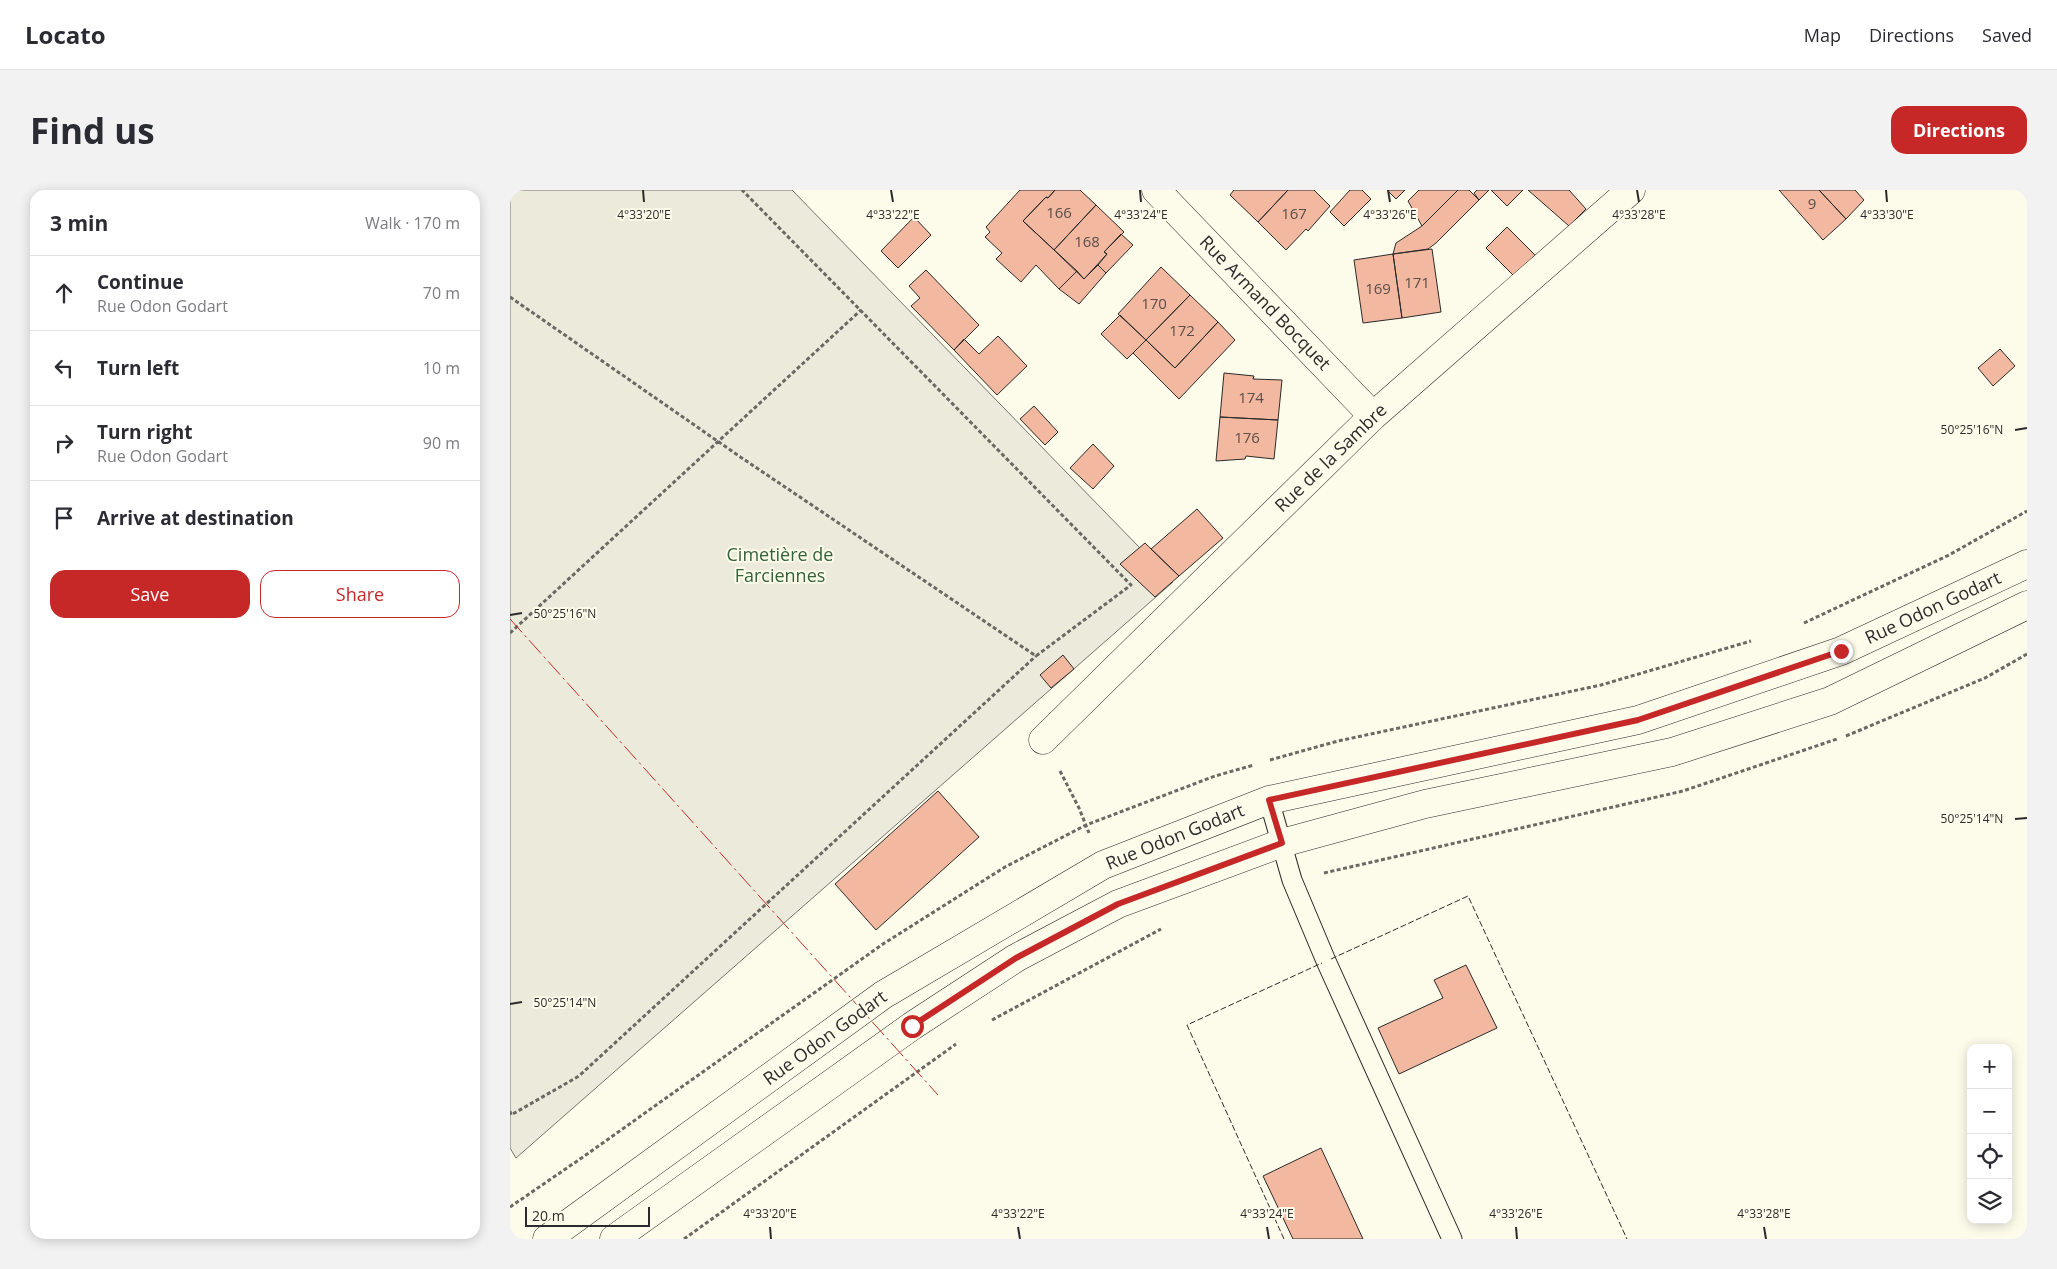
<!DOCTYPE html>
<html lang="en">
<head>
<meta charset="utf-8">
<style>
	:root { --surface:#fff; --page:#f2f2f3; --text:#2b2b33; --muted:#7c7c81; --line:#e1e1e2; --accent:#c62828 }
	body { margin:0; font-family:"Open Sans",sans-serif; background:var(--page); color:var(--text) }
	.controls { position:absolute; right:15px; bottom:15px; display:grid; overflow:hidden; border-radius:10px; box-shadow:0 2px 12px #0003 }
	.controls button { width:45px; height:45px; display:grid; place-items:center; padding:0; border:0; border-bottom:1px solid var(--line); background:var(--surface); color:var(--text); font:25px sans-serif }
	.scale { position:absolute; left:15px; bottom:12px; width:125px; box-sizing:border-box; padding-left:5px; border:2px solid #2b2b2b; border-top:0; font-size:14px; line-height:18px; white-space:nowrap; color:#2b2b2b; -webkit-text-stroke:4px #fdfbea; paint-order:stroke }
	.stop { position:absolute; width:15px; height:15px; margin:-11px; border:4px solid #c62828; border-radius:50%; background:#fff }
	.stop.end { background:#c62828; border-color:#fff; box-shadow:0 1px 5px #0008 }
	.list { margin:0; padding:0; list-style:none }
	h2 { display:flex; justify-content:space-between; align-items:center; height:65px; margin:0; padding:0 20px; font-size:21px }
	h2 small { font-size:16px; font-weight:400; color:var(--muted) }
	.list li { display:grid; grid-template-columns:32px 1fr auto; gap:15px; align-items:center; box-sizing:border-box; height:75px; padding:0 20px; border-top:1px solid var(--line) }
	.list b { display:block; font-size:19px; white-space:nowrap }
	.list p { margin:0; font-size:16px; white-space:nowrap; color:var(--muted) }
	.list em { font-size:16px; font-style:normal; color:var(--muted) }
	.actions { display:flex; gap:10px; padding:15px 20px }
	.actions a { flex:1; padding:11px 0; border:1px solid var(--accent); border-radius:15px; text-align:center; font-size:18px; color:var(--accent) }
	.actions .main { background:var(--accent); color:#fff }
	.icon { flex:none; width:28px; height:28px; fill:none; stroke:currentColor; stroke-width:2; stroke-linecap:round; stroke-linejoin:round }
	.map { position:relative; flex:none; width:1517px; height:1049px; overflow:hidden; border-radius:15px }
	header { display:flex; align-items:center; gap:30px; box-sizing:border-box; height:70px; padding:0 25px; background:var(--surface); border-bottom:1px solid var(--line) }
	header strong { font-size:24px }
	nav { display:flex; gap:28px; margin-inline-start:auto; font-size:18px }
	.intro { display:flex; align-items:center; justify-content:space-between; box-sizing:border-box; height:120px; padding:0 30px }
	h1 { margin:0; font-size:35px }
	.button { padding:12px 22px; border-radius:15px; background:var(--accent); color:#fff; font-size:18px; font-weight:700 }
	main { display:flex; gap:30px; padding:0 30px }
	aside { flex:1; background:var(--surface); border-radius:15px; box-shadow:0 2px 12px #0003 }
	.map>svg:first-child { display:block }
	.green { fill:#ecebdb; stroke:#74746e }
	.building { fill:#f2b8a0; stroke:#2b2b2b }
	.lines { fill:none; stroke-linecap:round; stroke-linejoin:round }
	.lane-casing { stroke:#2b2b2b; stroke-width:21 }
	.street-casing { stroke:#2b2b2b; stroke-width:29 }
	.secondary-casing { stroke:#2b2b2b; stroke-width:29 }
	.path { stroke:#6a6964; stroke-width:3; stroke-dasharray:4 2.5; stroke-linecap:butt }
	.lane { stroke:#fdfbea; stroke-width:19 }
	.street { stroke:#fdfbea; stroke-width:28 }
	.secondary { stroke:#fdfbea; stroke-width:28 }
	.fence { stroke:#2b2b2b; stroke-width:1; stroke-dasharray:6 2.5; stroke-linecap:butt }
	.power { stroke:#c62828; stroke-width:1; stroke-dasharray:18 4 2.5 4; stroke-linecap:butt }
	.route { stroke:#c62828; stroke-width:6 }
	.ticks { fill:none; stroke:#2b2b2b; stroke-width:2 }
	.labels { text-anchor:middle; stroke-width:4; stroke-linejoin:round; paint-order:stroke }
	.number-label { font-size:15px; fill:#5d4e48 }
	.street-label { font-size:18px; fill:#2b2b2b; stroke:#fdfbea }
	.park-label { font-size:18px; fill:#34623c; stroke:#fdfbea }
	.ticks-label { font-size:12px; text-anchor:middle; fill:#2b2b2b; stroke:#fdfbea; stroke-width:4; stroke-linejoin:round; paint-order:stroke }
</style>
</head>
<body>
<header>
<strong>Locato</strong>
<nav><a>Map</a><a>Directions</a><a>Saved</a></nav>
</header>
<div class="intro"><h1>Find us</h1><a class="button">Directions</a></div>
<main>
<aside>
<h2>3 min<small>Walk · 170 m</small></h2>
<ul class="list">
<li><svg class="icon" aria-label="ahead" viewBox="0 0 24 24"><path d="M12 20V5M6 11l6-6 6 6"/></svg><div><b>Continue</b><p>Rue Odon Godart</p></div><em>70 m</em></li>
<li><svg class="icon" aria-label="left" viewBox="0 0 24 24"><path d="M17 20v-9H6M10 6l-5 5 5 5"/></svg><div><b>Turn left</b></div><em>10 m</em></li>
<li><svg class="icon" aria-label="right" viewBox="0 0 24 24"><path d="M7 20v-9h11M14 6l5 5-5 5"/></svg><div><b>Turn right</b><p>Rue Odon Godart</p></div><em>90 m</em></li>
<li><svg class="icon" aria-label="arrive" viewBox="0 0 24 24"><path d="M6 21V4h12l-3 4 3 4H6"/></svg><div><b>Arrive at destination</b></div></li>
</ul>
<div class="actions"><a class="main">Save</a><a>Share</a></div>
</aside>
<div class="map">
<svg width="1517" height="1049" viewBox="0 0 1517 1049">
	<rect width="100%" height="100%" fill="#fdfbea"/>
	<path class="green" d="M0 0H282L663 392 6 968 0 958Z"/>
	<path class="building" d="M510 0H545L538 8 536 7 513 31 567 81 549 99 526 75 511 92 486 69 492 63 475 47 480 42 476 37Z
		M545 0H570L586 15 544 60 513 31 536 7 538 8Z
		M724 0H778L748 32 720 5Z
		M778 0H804L820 16 798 41 796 39 776 60 748 32Z
		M840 0H852L861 9 834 36 820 22Z
		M877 0H895L886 9Z
		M909 0H948L912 36 898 11Z
		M948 0H959L969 10 926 53 918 59 883 64 886 53 912 36Z
		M967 0H979L969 10 964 3Z
		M981 0H1013L997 16Z
		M1018 0H1059L1076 19 1059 36Z
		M1269 0H1309L1336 29 1313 50Z
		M1309 0H1345L1354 10 1336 29Z
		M586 15 614 42 594 62 597 64 574 89 544 60Z
		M404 27 421 45 388 78 371 61Z
		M997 37 1026 66 1005 87 976 58Z
		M611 44 623 55 596 83 588 75 597 64 594 62Z
		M922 59 931 122 892 128 883 64Z
		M883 64 892 128 853 133 844 70Z
		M588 75 596 83 569 114 549 99 567 81 574 89Z
		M651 77 680 105 636 150 608 124Z
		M416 80 469 135 444 160 401 116 410 108 399 96Z
		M680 105 708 132 665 178 636 150Z
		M610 125 636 150 617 169 591 144Z
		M708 132 725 150 669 209 623 163 636 150 665 178Z
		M488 146 517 176 487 205 444 160 454 149 469 164Z
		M1490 159 1505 176 1483 196 1468 178Z
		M714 183 744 186 743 189 772 190 768 230 710 227Z
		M524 216 548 242 535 255 510 229Z
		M710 227 768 230 764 269 736 266 735 269 706 271Z
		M583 254 604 276 583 299 560 278Z
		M687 319 713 348 669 386 641 359Z
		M635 353 669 386 645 407 610 374Z
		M553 465 564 479 541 498 530 485Z
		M428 601 469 647 366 740 325 694Z
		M956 775 987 838 889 884 868 838 933 808 924 790Z
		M811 958 853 1049H783L753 986Z"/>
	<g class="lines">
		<g class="lane-casing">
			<path id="lane" d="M759 610 782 690 816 771 942 1049"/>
		</g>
		<g class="street-casing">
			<path id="street" d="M646 0 863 226
				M533 550 863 226 1121 0"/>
		</g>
		<g class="secondary-casing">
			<path id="secondary" d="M37 1049 373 805 593 675 759 610 1128 530 1331 461 1517 374
				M104 1049 402 836 506 768 608 714 772 653 915 614 1162 562 1320 511 1517 415"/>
		</g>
		<path class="path" d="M0 107 229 266 526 466 621 395 232 0
			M1294 433 1439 365 1517 321
			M0 443 351 120
			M1336 546 1475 488 1517 464
			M760 570 828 551 1091 495 1241 451
			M550 581 569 618 579 643
			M814 683 1173 601 1327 549
			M482 830 651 739
			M0 921 1 925 69 886 526 466
			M0 1017 73 967 373 754 495 677 576 635 705 586 744 575
			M174 1049 446 854"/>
		<use href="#lane" class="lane"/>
		<use href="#street" class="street"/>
		<use href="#secondary" class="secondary"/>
		<path class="fence" d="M821 769 958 706 1117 1049
			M774 1049 677 835 812 773"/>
		<path class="power" d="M0 429 428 905"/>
	</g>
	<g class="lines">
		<path class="route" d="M402 836 506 768 608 714 772 653 759 610 1128 530 1331 461"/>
	</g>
	<path class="ticks" d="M133 0 134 12M381 0 383 12M630 0 631 12M878 0 880 12M1127 0 1129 12M1376 0 1377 12M1505 240 1517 238M0 425 12 423M1505 629 1517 628M0 814 12 812M260 1037 261 1049M508 1037 510 1049M757 1037 759 1049M1006 1037 1007 1049M1254 1037 1256 1049"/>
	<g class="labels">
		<g class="number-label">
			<text x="1302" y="19">9</text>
			<text x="549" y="28">166</text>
			<text x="784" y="29">167</text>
			<text x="577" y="57">168</text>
			<text x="907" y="98">171</text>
			<text x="868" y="104">169</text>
			<text x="644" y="119">170</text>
			<text x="672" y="146">172</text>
			<text x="741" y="213">174</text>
			<text x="737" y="253">176</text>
		</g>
		<g class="street-label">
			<text transform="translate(755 113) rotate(46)" y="6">Rue Armand Bocquet</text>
			<text transform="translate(821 268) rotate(-44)" y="6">Rue de la Sambre</text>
			<text transform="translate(1423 418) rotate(-25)" y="6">Rue Odon Godart</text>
			<text transform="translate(665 647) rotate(-22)" y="6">Rue Odon Godart</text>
			<text transform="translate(315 848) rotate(-36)" y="6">Rue Odon Godart</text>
		</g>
		<g class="park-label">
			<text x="270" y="371">Cimetière de<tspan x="270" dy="21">Farciennes</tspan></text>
		</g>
	</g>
	<g class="ticks-label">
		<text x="134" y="29">4°33'20"E</text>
		<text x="383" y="29">4°33'22"E</text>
		<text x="631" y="29">4°33'24"E</text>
		<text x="880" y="29">4°33'26"E</text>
		<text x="1129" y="29">4°33'28"E</text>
		<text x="1377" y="29">4°33'30"E</text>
		<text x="1462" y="244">50°25'16"N</text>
		<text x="55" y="428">50°25'16"N</text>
		<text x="1462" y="633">50°25'14"N</text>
		<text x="55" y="817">50°25'14"N</text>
		<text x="260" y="1028">4°33'20"E</text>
		<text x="508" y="1028">4°33'22"E</text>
		<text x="757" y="1028">4°33'24"E</text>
		<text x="1006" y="1028">4°33'26"E</text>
		<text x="1254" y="1028">4°33'28"E</text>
	</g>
</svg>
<div class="controls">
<button>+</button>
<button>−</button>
<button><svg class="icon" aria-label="locate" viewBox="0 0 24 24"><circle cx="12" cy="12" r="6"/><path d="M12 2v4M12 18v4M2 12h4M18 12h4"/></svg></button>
<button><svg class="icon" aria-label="layers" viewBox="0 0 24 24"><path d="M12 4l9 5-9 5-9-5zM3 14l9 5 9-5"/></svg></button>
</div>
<div class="scale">20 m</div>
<div class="stop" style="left:402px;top:836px"></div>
<div class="stop end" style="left:1331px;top:461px"></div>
</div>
</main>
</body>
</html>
